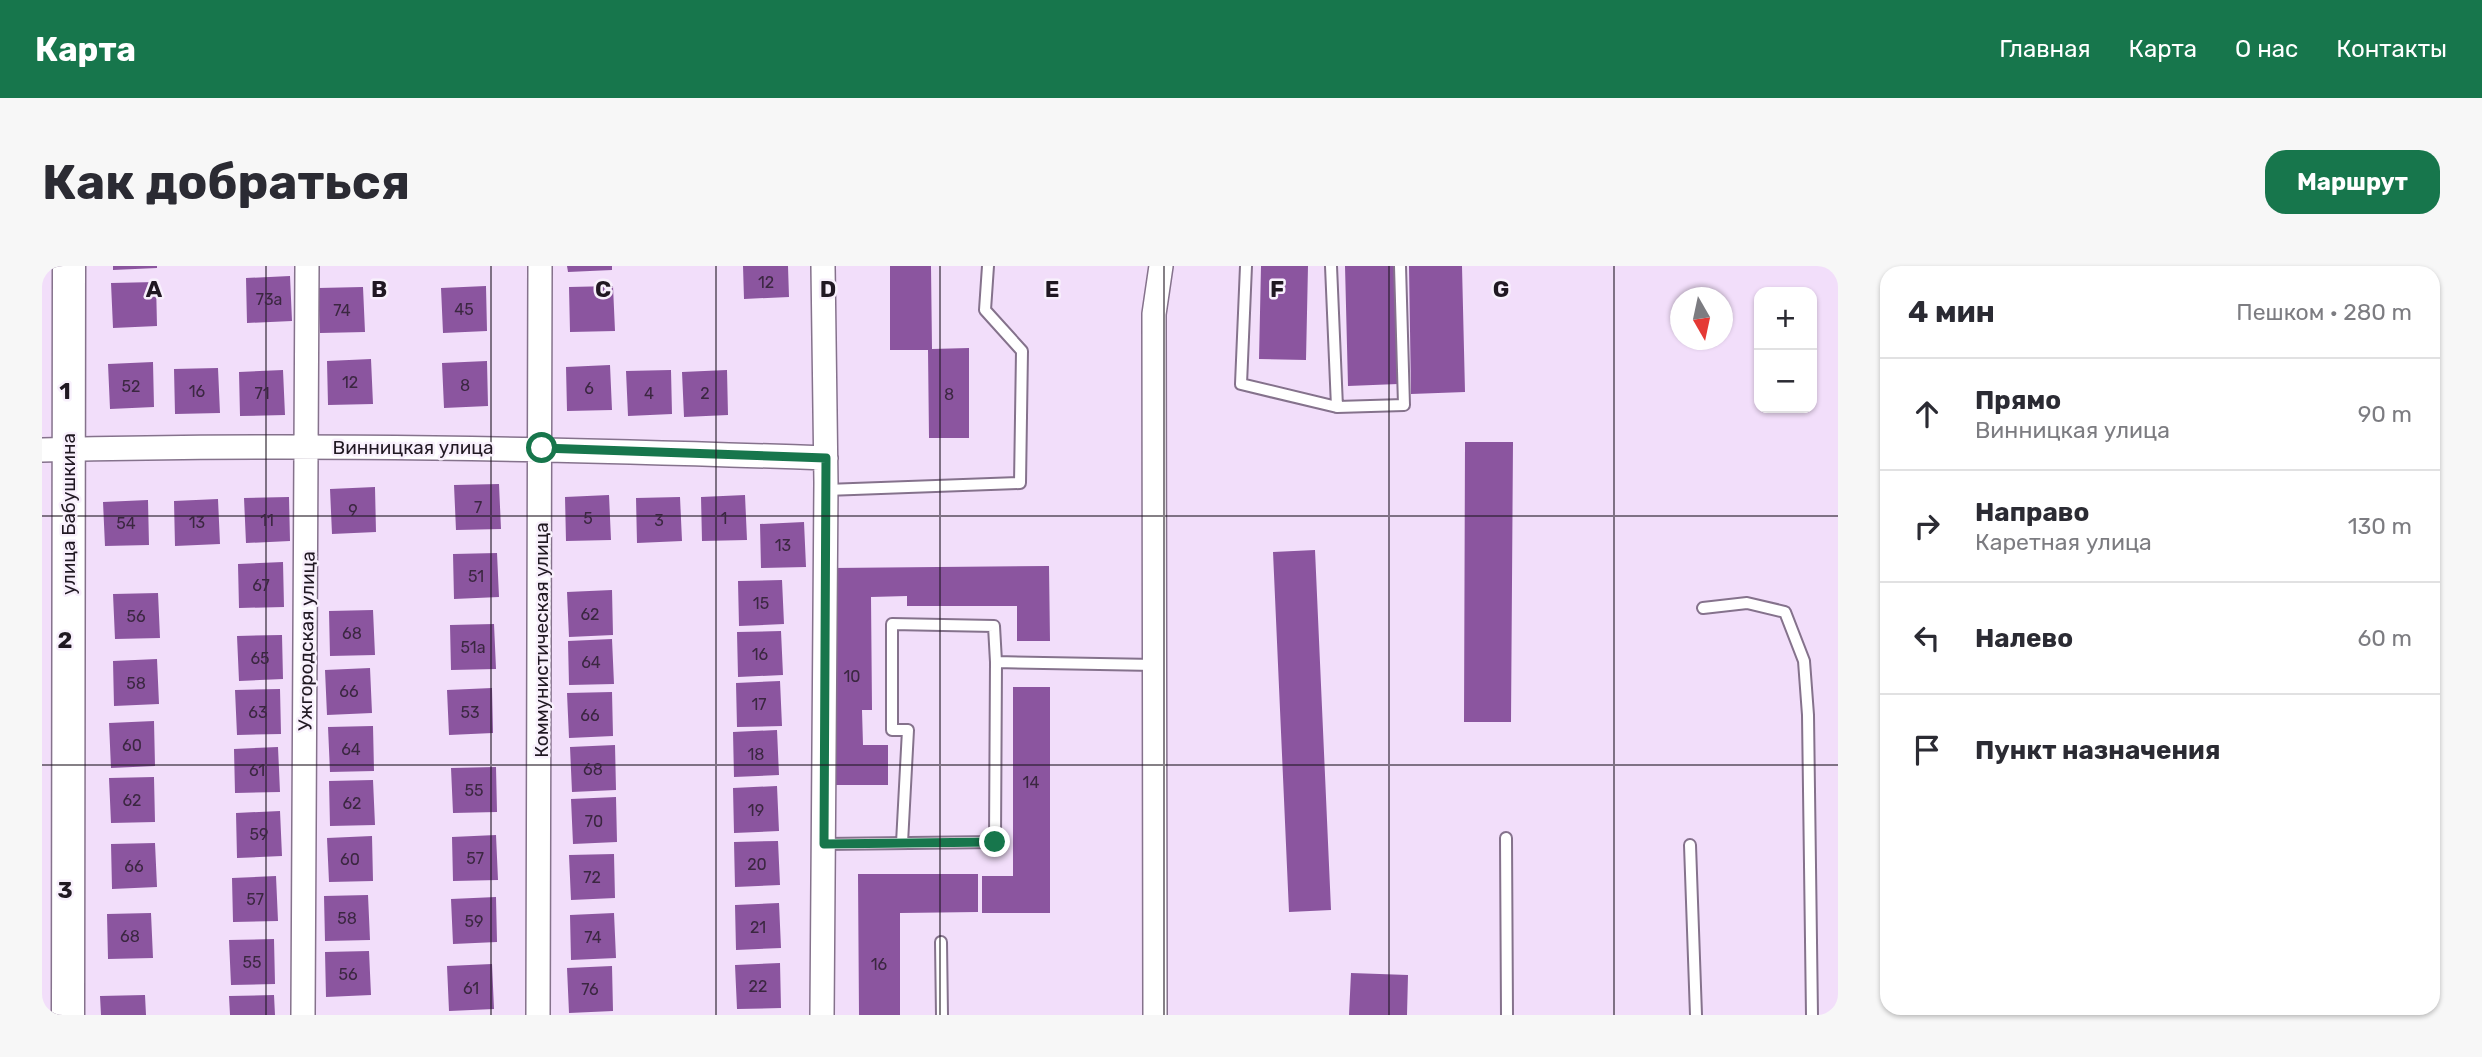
<!DOCTYPE html>
<html lang="ru">
<head>
<meta charset="utf-8">
<style>
	:root { --surface:#fff; --page:#f7f7f7; --text:#2b2b33; --muted:#7c7c81; --line:#e1e1e2; --accent:#17764c }
	body { margin:0; font-family:Rubik,sans-serif; background:var(--page); color:var(--text) }
	.controls { position:absolute; right:21px; top:21px; display:grid; overflow:hidden; border-radius:14px; box-shadow:0 2px 5px #0004 }
	.controls button { width:63px; height:63px; display:grid; place-items:center; padding:0; border:0; border-bottom:2px solid var(--line); background:var(--surface); color:var(--text); font:35px sans-serif }
	.compass { position:absolute; left:1628px; top:21px; width:63px; height:63px; border-radius:50%; background:var(--surface); box-shadow:0 2px 5px #0004; rotate:171deg }
	.stop { position:absolute; width:21px; height:21px; margin:-16px; border:5px solid #17764c; border-radius:50%; background:#fff }
	.stop.end { background:#17764c; border-color:#fff; box-shadow:0 2px 7px #0008 }
	.list { margin:0; padding:0; list-style:none }
	h2 { display:flex; justify-content:space-between; align-items:center; height:91px; margin:0; padding:0 28px; font-size:30px }
	h2 small { font-size:23px; font-weight:400; color:var(--muted) }
	.list li { display:grid; grid-template-columns:46px 1fr auto; gap:21px; align-items:center; box-sizing:border-box; height:112px; padding:0 28px; border-top:2px solid var(--line) }
	.list b { display:block; font-size:26px; white-space:nowrap }
	.list p { margin:0; font-size:23px; white-space:nowrap; color:var(--muted) }
	.list em { font-size:23px; font-style:normal; color:var(--muted) }
	.icon { flex:none; width:38px; height:38px; fill:none; stroke:currentColor; stroke-width:2; stroke-linecap:round; stroke-linejoin:round }
	.map { position:relative; flex:none; width:1796px; height:749px; overflow:hidden; border-radius:21px }
	header { display:flex; align-items:center; gap:42px; box-sizing:border-box; height:98px; padding:0 35px; background:var(--accent); color:#fff }
	header strong { font-size:33px }
	nav { display:flex; gap:38px; margin-inline-start:auto; font-size:24px }
	.intro { display:flex; align-items:center; justify-content:space-between; box-sizing:border-box; height:168px; padding:0 42px }
	h1 { margin:0; font-size:49px }
	.button { padding:18px 32px; border-radius:21px; background:var(--accent); color:#fff; font-size:24px; font-weight:700 }
	main { display:flex; gap:42px; padding:0 42px }
	aside { flex:1; background:var(--surface); border-radius:21px; box-shadow:0 2px 5px #0004 }
	.map>svg:first-child { display:block }
	.building { fill:#8b559f }
	.lines { fill:none; stroke-linecap:round; stroke-linejoin:round }
	.lane-casing { stroke:#85728c; stroke-width:14 }
	.street-casing { stroke:#85728c; stroke-width:26 }
	.secondary-casing { stroke:#85728c; stroke-width:35 }
	.lane { stroke:#fff; stroke-width:10 }
	.street { stroke:#fff; stroke-width:23 }
	.secondary { stroke:#fff; stroke-width:32 }
	.route { stroke:#17764c; stroke-width:9 }
	.grid { fill:none; stroke:#201822; stroke-width:2; stroke-opacity:0.55 }
	.labels { text-anchor:middle; stroke-width:5; stroke-linejoin:round; paint-order:stroke }
	.number-label { font-size:16px; fill:#3b2741 }
	.street-label { font-size:19px; fill:#201822; stroke:#f8f0fc }
	.grid-label { font-size:23px; text-anchor:middle; font-weight:bold; fill:#201822; stroke:#f8f0fc; stroke-width:5; stroke-linejoin:round; paint-order:stroke }
</style>
</head>
<body>
<header>
<strong>Карта</strong>
<nav><a>Главная</a><a>Карта</a><a>О нас</a><a>Контакты</a></nav>
</header>
<div class="intro"><h1>Как добраться</h1><a class="button">Маршрут</a></div>
<main>
<div class="map">
<svg width="1796" height="749" viewBox="0 0 1796 749">
	<rect width="100%" height="100%" fill="#f2defa"/>
	<path class="building" d="M71 0H115V2L71 4Z
		M525 0H570V4L526 6Z
		M701 0H746L747 31 702 33Z
		M848 0H889L890 83 927 82V172H887L886 84H848Z
		M1219 0H1266L1264 94 1217 93Z
		M1303 0H1352L1356 118 1306 120Z
		M1367 0H1420L1423 126 1369 128Z
		M248 10 250 55 205 57 204 12Z
		M114 16 115 60 71 62 69 17Z
		M444 20 445 65 401 67 399 22Z
		M571 20 573 65 528 66 527 21Z
		M321 21 323 66 278 67 276 22Z
		M329 93 331 138 286 139 285 95Z
		M445 95 446 140 402 142 400 97Z
		M111 96 112 141 68 143 66 98Z
		M568 99 570 144 525 145 524 101Z
		M176 102 178 147 133 148 132 103Z
		M241 104 243 149 198 150 197 106Z
		M629 104 630 148 586 150 584 105Z
		M685 104 686 149 642 151 640 106Z
		M1423 176H1471L1469 456H1422Z
		M457 218 459 263 414 264 412 219Z
		M333 221 334 266 290 268 288 223Z
		M567 229 569 274 524 275 523 231Z
		M703 229 705 274 660 275 659 231Z
		M247 231 248 275 204 277 202 232Z
		M638 231 640 275 595 277 594 232Z
		M176 233 178 278 133 280 132 235Z
		M106 234 107 279 63 280 61 236Z
		M762 256 764 301 719 302 718 258Z
		M1273 284 1289 644 1247 646 1231 286Z
		M455 287 457 331 412 333 411 288Z
		M241 296 242 341 197 342 196 298Z
		M1007 300 1008 375H975V340H865V330L829 331 830 444H820L821 479H846V519H791L790 302Z
		M740 314 742 358 697 360 696 315Z
		M570 324 571 369 527 371 525 326Z
		M116 327 118 372 73 373 71 328Z
		M331 344 333 389 288 390 287 345Z
		M452 358 454 403 409 404 408 359Z
		M739 365 741 409 696 411 695 366Z
		M240 369 241 413 197 415 195 370Z
		M570 373 572 418 527 419 526 375Z
		M115 393 117 438 72 440 71 395Z
		M328 402 330 447 285 449 283 404Z
		M738 415 740 460 695 461 694 417Z
		M971 421H1008V647H940V610H971Z
		M450 422 451 467 407 469 405 424Z
		M238 423 239 468 195 469 193 424Z
		M570 426 571 470 527 472 525 427Z
		M112 455 113 500 69 502 67 457Z
		M331 460 332 505 288 506 286 461Z
		M735 464 737 509 692 511 691 466Z
		M573 479 574 524 530 526 528 481Z
		M236 481 238 526 193 527 192 483Z
		M454 501 455 546 411 547 409 502Z
		M112 511 113 556 69 557 67 512Z
		M331 514 333 559 288 560 287 515Z
		M735 520 737 565 692 567 691 522Z
		M574 531 575 576 531 578 529 533Z
		M238 545 240 590 195 592 194 547Z
		M454 569 456 614 411 615 410 571Z
		M330 570 331 615 287 616 285 572Z
		M736 575 738 619 693 621 692 576Z
		M113 577 115 621 70 623 69 578Z
		M572 588 573 632 529 634 527 589Z
		M816 608H936V646L858 647V749H817Z
		M234 610 236 655 191 656 190 612Z
		M326 629 328 674 283 675 282 630Z
		M454 631 455 676 411 678 409 633Z
		M737 637 739 682 694 684 693 639Z
		M109 647 111 692 66 693 65 648Z
		M572 647 574 692 529 694 528 649Z
		M232 673 233 718 189 719 187 674Z
		M327 685 329 729 284 731 283 686Z
		M738 697 739 742 695 743 693 699Z
		M450 698 452 743 407 745 405 700Z
		M570 700 571 745 527 747 525 702Z
		M1309 707 1366 709 1365 749H1307Z
		M103 729 104 749H59L58 730Z
		M232 729 233 749H188L187 730Z"/>
	<g class="lines">
		<g class="lane-casing">
			<path id="lane" d="M1204 0 1199 118 1295 141
				M1289 0 1295 141 1362 139 1358 0
				M784 224 978 217 980 85 943 44 946 0
				M1661 342 1705 337 1743 346 1762 395 1766 449 1770 749
				M1464 572 1465 749
				M860 577 866 464H850V358L952 360 954 396
				M782 578 953 576 954 396 1113 399
				M1648 579 1654 749
				M899 676 900 749"/>
		</g>
		<g class="street-casing">
			<path id="street" d="M0 184C261 177 523 183 784 192
				M261 749 265 0
				M496 749 498 0
				M780 749 784 217 781 0
				M1113 749 1112 48 1119 0"/>
		</g>
		<g class="secondary-casing">
			<path id="secondary" d="M26 749 27 0"/>
		</g>
		<use href="#lane" class="lane"/>
		<use href="#street" class="street"/>
		<use href="#secondary" class="secondary"/>
	</g>
	<g class="lines">
		<path class="route" d="M500 182 784 192 782 578 953 576"/>
	</g>
	<path class="grid" d="M224 0V749M449 0V749M674 0V749M898 0V749M1122 0V749M1347 0V749M1572 0V749M0 250H1796M0 499H1796"/>
	<g class="labels">
		<g class="number-label">
			<text x="724" y="22">12</text>
			<text x="227" y="39">73а</text>
			<text x="422" y="49">45</text>
			<text x="300" y="50">74</text>
			<text x="308" y="122">12</text>
			<text x="423" y="125">8</text>
			<text x="89" y="126">52</text>
			<text x="547" y="128">6</text>
			<text x="155" y="131">16</text>
			<text x="220" y="133">71</text>
			<text x="607" y="133">4</text>
			<text x="663" y="133">2</text>
			<text x="907" y="134">8</text>
			<text x="436" y="247">7</text>
			<text x="311" y="250">9</text>
			<text x="546" y="258">5</text>
			<text x="682" y="258">1</text>
			<text x="225" y="260">11</text>
			<text x="617" y="260">3</text>
			<text x="155" y="262">13</text>
			<text x="84" y="263">54</text>
			<text x="741" y="285">13</text>
			<text x="434" y="316">51</text>
			<text x="219" y="325">67</text>
			<text x="719" y="343">15</text>
			<text x="548" y="354">62</text>
			<text x="94" y="356">56</text>
			<text x="310" y="373">68</text>
			<text x="431" y="387">51а</text>
			<text x="718" y="394">16</text>
			<text x="218" y="398">65</text>
			<text x="549" y="402">64</text>
			<text x="810" y="416">10</text>
			<text x="94" y="423">58</text>
			<text x="307" y="431">66</text>
			<text x="717" y="444">17</text>
			<text x="216" y="452">63</text>
			<text x="428" y="452">53</text>
			<text x="548" y="455">66</text>
			<text x="90" y="485">60</text>
			<text x="309" y="489">64</text>
			<text x="714" y="494">18</text>
			<text x="551" y="509">68</text>
			<text x="215" y="510">61</text>
			<text x="989" y="522">14</text>
			<text x="432" y="530">55</text>
			<text x="90" y="540">62</text>
			<text x="310" y="543">62</text>
			<text x="714" y="550">19</text>
			<text x="552" y="561">70</text>
			<text x="217" y="574">59</text>
			<text x="433" y="598">57</text>
			<text x="308" y="599">60</text>
			<text x="715" y="604">20</text>
			<text x="92" y="606">66</text>
			<text x="550" y="617">72</text>
			<text x="213" y="639">57</text>
			<text x="305" y="658">58</text>
			<text x="432" y="661">59</text>
			<text x="716" y="667">21</text>
			<text x="88" y="676">68</text>
			<text x="551" y="677">74</text>
			<text x="210" y="702">55</text>
			<text x="837" y="704">16</text>
			<text x="306" y="714">56</text>
			<text x="716" y="726">22</text>
			<text x="429" y="728">61</text>
			<text x="548" y="729">76</text>
		</g>
		<g class="street-label">
			<text x="371" y="188">Винницкая улица</text>
			<text transform="translate(26 248) rotate(-90)" y="7">улица Бабушкина</text>
			<text transform="translate(499 374) rotate(-90)" y="7">Коммунистическая улица</text>
			<text transform="translate(264 375) rotate(-89)" y="7">Ужгородская улица</text>
		</g>
	</g>
	<g class="grid-label">
		<text x="112" y="31">A</text>
		<text x="337" y="31">B</text>
		<text x="561" y="31">C</text>
		<text x="786" y="31">D</text>
		<text x="1010" y="31">E</text>
		<text x="1235" y="31">F</text>
		<text x="1459" y="31">G</text>
		<text x="23" y="133">1</text>
		<text x="23" y="382">2</text>
		<text x="23" y="632">3</text>
	</g>
</svg>
<div class="controls">
<button>+</button>
<button>−</button>
</div>
<svg class="compass" viewBox="-18 -18 36 36"><path d="M0-13l5 13h-10z" fill="#e53935"/><path d="M0 13l5-13h-10z" fill="#7c7c81"/></svg>
<div class="stop" style="left:500px;top:182px"></div>
<div class="stop end" style="left:953px;top:576px"></div>
</div>
<aside>
<h2>4 мин<small>Пешком · 280 m</small></h2>
<ul class="list">
<li><svg class="icon" aria-label="ahead" viewBox="0 0 24 24"><path d="M12 20V5M6 11l6-6 6 6"/></svg><div><b>Прямо</b><p>Винницкая улица</p></div><em>90 m</em></li>
<li><svg class="icon" aria-label="right" viewBox="0 0 24 24"><path d="M7 20v-9h11M14 6l5 5-5 5"/></svg><div><b>Направо</b><p>Каретная улица</p></div><em>130 m</em></li>
<li><svg class="icon" aria-label="left" viewBox="0 0 24 24"><path d="M17 20v-9H6M10 6l-5 5 5 5"/></svg><div><b>Налево</b></div><em>60 m</em></li>
<li><svg class="icon" aria-label="arrive" viewBox="0 0 24 24"><path d="M6 21V4h12l-3 4 3 4H6"/></svg><div><b>Пункт назначения</b></div></li>
</ul>
</aside>
</main>
</body>
</html>
